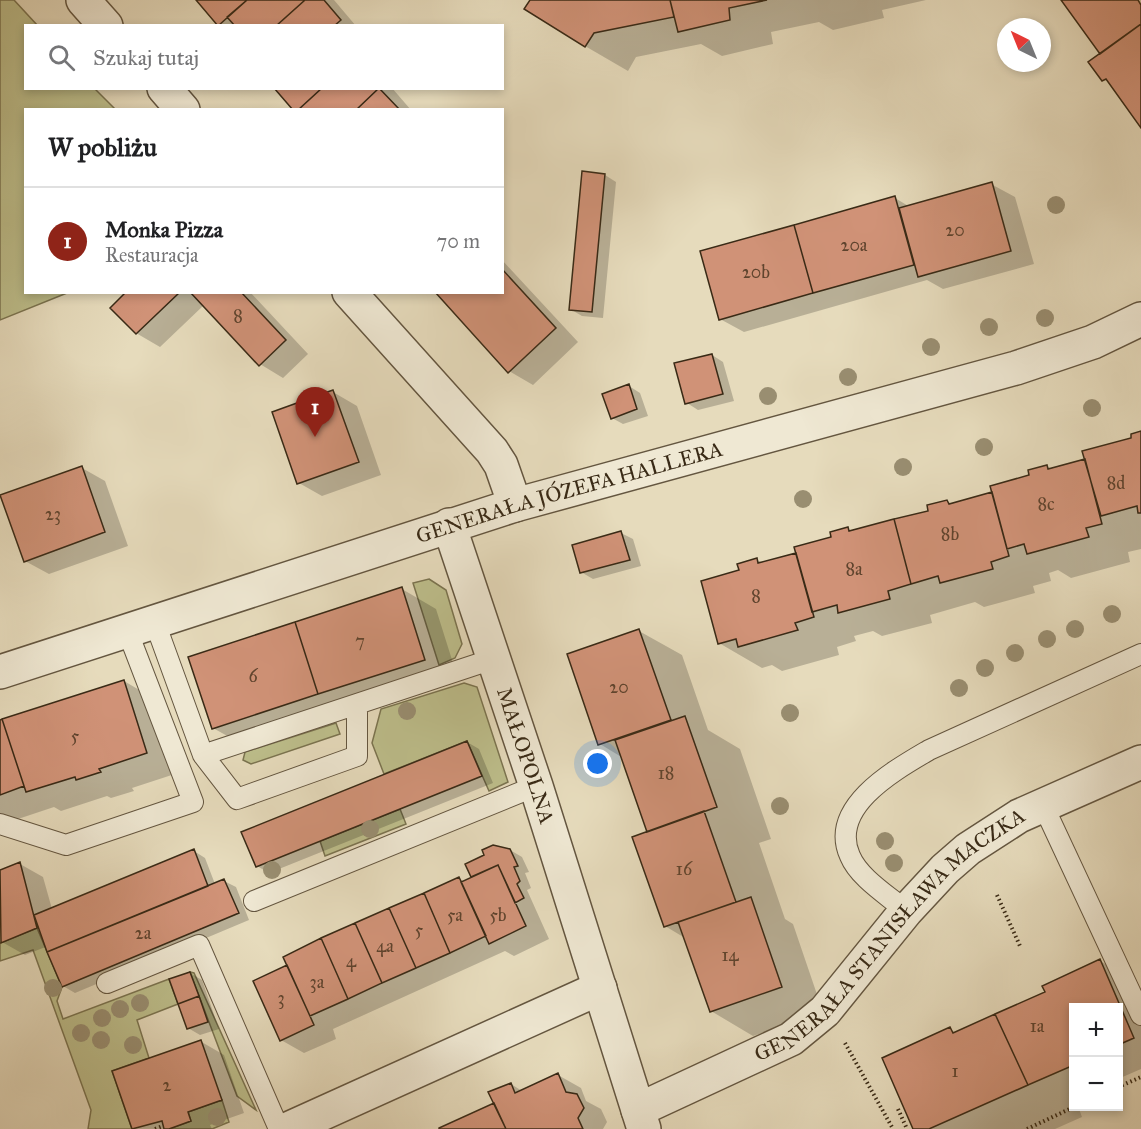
<!DOCTYPE html>
<html lang="pl">
<head>
<meta charset="utf-8">
<style>
	:root { --surface:#fff; --page:#f6f6f6; --text:#202124; --muted:#757577; --line:#e0e0e0; --accent:#8f2418 }
	body { margin:0; font-family:"IM FELL Great Primer",serif; background:var(--page); color:var(--text) }
	.controls { position:absolute; right:18px; bottom:18px; display:grid; overflow:hidden; border-radius:0px; box-shadow:0 3px 9px #0003 }
	.controls button { width:54px; height:54px; display:grid; place-items:center; padding:0; border:0; border-bottom:2px solid var(--line); background:var(--surface); color:var(--text); font:30px sans-serif }
	.compass { position:absolute; left:997px; top:18px; width:54px; height:54px; border-radius:50%; background:var(--surface); box-shadow:0 3px 9px #0003; rotate:317deg }
	.you { position:absolute; left:598px; top:764px; width:21px; height:21px; margin:-15px; border:4px solid #fff; border-radius:50%; background:#1a73e8; box-shadow:0 0 0 9px #1a73e833 }
	.badge { display:grid; place-items:center; width:39px; height:39px; border-radius:50%; background:var(--accent); color:#fff; font-size:20px; font-weight:700 }
	.pin { position:absolute; translate:-50% -50px; filter:drop-shadow(0 2px 3px #0008) }
	.pin::after { content:''; position:absolute; top:32px; width:21px; height:18px; background:inherit; clip-path:polygon(0 0,100% 0,50% 100%) }
	.list { margin:0; padding:0; list-style:none }
	h2 { display:flex; justify-content:space-between; align-items:center; height:78px; margin:0; padding:0 24px; font-size:26px }
	h2 small { font-size:20px; font-weight:400; color:var(--muted) }
	.list li { display:grid; grid-template-columns:39px 1fr auto; gap:18px; align-items:center; box-sizing:border-box; height:108px; padding:0 24px; border-top:2px solid var(--line) }
	.list b { display:block; font-size:22px; white-space:nowrap }
	.list p { margin:0; font-size:20px; white-space:nowrap; color:var(--muted) }
	.list em { font-size:20px; font-style:normal; color:var(--muted) }
	.icon { flex:none; width:33px; height:33px; fill:none; stroke:currentColor; stroke-width:2; stroke-linecap:round; stroke-linejoin:round }
	.map { position:relative; flex:none; width:1141px; height:1129px; overflow:hidden }
	.search { position:absolute; background:var(--surface); box-shadow:0 3px 9px #0003; left:24px; top:24px; width:480px; height:66px; display:flex; align-items:center; gap:15px; box-sizing:border-box; padding:0 21px; border-radius:0px; color:var(--muted); font-size:22px }
	.panel { position:absolute; background:var(--surface); box-shadow:0 3px 9px #0003; left:24px; top:108px; width:480px; height:186px; border-radius:0px }
	.map>svg:first-child { display:block }
	.green { fill:#bdbe8b; stroke:#7b7450; stroke-width:1.5 }
	.shadow { fill:#0003 }
	.building { fill:#d09277; stroke:#392a16; stroke-width:1.5 }
	.lines { fill:none; stroke-linecap:round; stroke-linejoin:round }
	.lane-casing { stroke:#645640; stroke-width:22 }
	.street-casing { stroke:#645640; stroke-width:36 }
	.path { stroke:#392a16; stroke-width:4; stroke-dasharray:1.5 3; stroke-linecap:butt }
	.lane { stroke:#efe8d3; stroke-width:20 }
	.street { stroke:#efe8d3; stroke-width:33 }
	.tree { fill:#998e71 }
	.labels { text-anchor:middle; stroke-width:6; stroke-linejoin:round; paint-order:stroke }
	.number-label { font-size:18px; fill:#5f442e }
	.street-label { font-size:21px; fill:#392a16; stroke:#efe8d3 }
</style>
</head>
<body>
<div class="map">
<svg width="1141" height="1129" viewBox="0 0 1141 1129">
	<rect width="100%" height="100%" fill="#e6dbbc"/>
	<filter id="stains"><feTurbulence type="fractalNoise" baseFrequency=".00333" numOctaves="4"/><feColorMatrix values="0 0 0 0 .2 0 0 0 0 .09 0 0 0 0 .02 0 0 0 .5 -.17"/></filter>
	<radialGradient id="worn" r=".72"><stop offset=".6" stop-color="#630" stop-opacity="0"/><stop offset="1" stop-color="#630" stop-opacity=".3"/></radialGradient>
	<path class="green" d="M0 0H14L37 25 26 26V88L95 89 115 109 26 110V292L67 293 0 320Z
		M429 579 446 590 462 644 455 658 439 665 413 583Z
		M464 683 477 687 508 782 489 791 467 741 384 774 372 743 381 709Z
		M336 723 340 734 251 764 243 760 245 752Z
		M400 809 406 824 325 856 320 841Z
		M37 928 62 987 57 1001 63 1019 169 979 178 1004 137 1020 149 1058 112 1071 132 1129H88L91 1110 33 950 0 961V943Z
		M190 972 194 973 256 1110 237 1096Z
		M222 1100 229 1122 212 1129H169L191 1121 188 1112Z"/>
	<path class="shadow" d="M197 0H334L356 26H220Z
		M531 0H926L882 10 884 18 833 30 819 22 771 32 773 44 722 56 701 44 636 57 628 71 585 46Z
		M276 88H392L411 110H295Z
		M583 173 605 175 616 182 603 318 582 316 570 309Z
		M991 184 1015 197 1034 264 943 289 927 280 744 332 720 319 895 198 910 207Z
		M502 260 578 342 533 385 509 371Z
		M128 292H250L308 354 283 378 260 364 204 305 160 347 136 333Z
		M712 355 723 362 734 401 698 410 687 403Z
		M629 386 640 393 648 416 623 424 612 418Z
		M333 392 357 406 381 475 322 496 299 483Z
		M1141 433V549L1128 552 1130 562 1071 578 1058 570 1049 573 1051 581 1033 586 1035 593 984 607 975 602 930 615 932 623 882 636 873 631 854 636 856 641 837 647 839 655 782 671 772 665 762 668 719 643 741 571 757 560 763 563 798 554 848 529 853 532 930 512 947 501 953 505 993 493 1047 466 1053 470 1086 460Z
		M82 468 105 481 128 546 49 574 25 561Z
		M621 533 633 539 641 566 593 579 581 572Z
		M402 589 436 609 458 679 247 747 213 728Z
		M639 631 682 655 708 730 740 749 771 839 759 843 785 919 793 924 823 1012 753 1036 711 1011 685 938 665 926 649 833 623 758 600 744Z
		M124 681 158 701 181 772 132 788 134 791 111 798 107 796 61 811 54 807 0 825V722Z
		M467 742 479 749 493 783 269 873 257 866Z
		M510 850 522 857 529 872 525 873 531 888 527 890 549 939 514 956 505 951 333 1029 336 1039 304 1053 281 1040 289 966 458 878 465 882 475 877 472 876Z
		M194 851 205 858 215 884 224 881 236 887 249 920 75 993 63 986 48 946 25 955 2 942 0 871 20 864 43 877 52 909Z
		M1100 961 1134 980 1141 997V1069L1118 1079V1008H1074V1106H1078L1082 1117 1055 1129H915L950 1029 956 1033 1047 993Z
		M190 973 202 980 219 1029 200 1035 188 1028Z
		M200 1041 224 1055 244 1113 210 1125 212 1129H134L114 1072Z
		M558 1075 581 1088 586 1101 601 1109 607 1122 603 1129H440L496 1103 511 1084 522 1091Z"/>
	<path class="building" d="M196 0H247L218 26Z
		M247 0H305L276 26H235L227 17Z
		M305 0H324L341 20 334 26H276Z
		M530 0H670L674 17 594 33 585 47 524 9Z
		M670 0H767L729 8 730 20 678 32Z
		M1061 0H1138L1141 5V24L1100 54Z
		M1141 24V128L1106 79 1102 81 1088 62Z
		M274 88H322L298 110H293Z
		M322 88H379L356 110H298Z
		M379 88 400 110H356Z
		M582 171 605 174 592 312 569 310Z
		M992 182 1011 251 918 277 899 208Z
		M895 196 914 265 813 293 794 225Z
		M794 225 813 293 719 320 700 251Z
		M502 269 556 328 508 373 435 292H502Z
		M126 292H180L136 334 110 308Z
		M190 292H241L286 340 259 366Z
		M712 354 723 394 685 404 674 363Z
		M629 384 637 409 611 419 602 394Z
		M333 390 359 462 297 484 272 412Z
		M1141 431V513H1138L1137 506 1101 516 1082 451 1131 438V434Z
		M1085 459 1102 524 1086 528 1089 537 1027 554 1024 544 1007 549 990 486 1029 475 1028 470 1047 465 1048 469Z
		M82 466 105 532 24 562 0 495Z
		M992 492 1009 556 991 562 993 569 940 583 938 576 911 584 894 519 928 511 927 505 947 500 949 504Z
		M894 519 911 584 888 591 890 599 838 613 837 605 812 612 794 547 831 537 830 532 848 527 849 531Z
		M621 531 630 560 580 573 572 545Z
		M796 553 814 617 795 623 798 630 738 647 736 639 718 644 701 581 739 570 737 564 757 558 758 563Z
		M402 587 425 660 318 694 295 622Z
		M295 622 318 694 212 729 188 657Z
		M639 629 671 720 598 745 567 654Z
		M124 680 147 753 99 769 101 772 76 780 75 777 26 792 2 719Z
		M685 716 717 807 647 832 615 740Z
		M2 719 24 786 0 795V720Z
		M467 741 482 776 256 867 241 832Z
		M704 811 736 902 664 927 632 837Z
		M493 845 510 849 518 866 514 867 520 881 517 884 524 898 515 903 498 865 471 877 465 864 484 855 482 850Z
		M194 849 208 886 47 952 34 915Z
		M20 862 37 928 1 943 0 870Z
		M498 865 526 926 489 944 461 882Z
		M459 877 486 936 450 953 424 893Z
		M224 879 239 913 62 987 47 952Z
		M424 893 450 953 416 968 389 908Z
		M751 897 782 987 710 1012 678 922Z
		M389 908 416 968 382 983 355 923Z
		M355 923 382 983 348 999 321 938Z
		M321 938 348 999 310 1016 283 957Z
		M1100 959 1134 1038 1118 1045V1008H1074V1065L1028 1085 995 1014 1045 992 1042 986Z
		M287 965 314 1025 280 1041 253 981Z
		M190 972 199 996 178 1004 169 979Z
		M199 996 208 1022 187 1029 178 1004Z
		M995 1014 1028 1085 929 1129H913L882 1058 950 1027 953 1033Z
		M201 1040 222 1100 188 1112 191 1121 169 1129H164L162 1121 132 1129 112 1071Z
		M558 1073 566 1092 577 1094 584 1108 578 1118 583 1129H506L488 1092 511 1083 515 1093Z
		M494 1103 506 1129H439V1128Z"/>
	<g class="lines">
		<g class="lane-casing">
			<path id="lane" d="M154 620 203 755 493 659
				M203 755 237 799 357 756V704
				M1043 805 1141 1015
				M0 824 66 845 193 802 127 630
				M254 901 536 786
				M906 911C889 896 859 878 850 856 828 807 895 770 929 750L1141 654
				M107 983 199 945 279 1129"/>
		</g>
		<g class="street-casing">
			<g id="street">
				<path d="M83 0 106 26"/>
				<path d="M164 88 183 110"/>
				<path d="M349 292 492 451 501 465 515 505"/>
				<path id="s1" d="M449 525 536 786 644 1129"/>
				<path id="s2" d="M0 672 515 505 1016 368 1093 342 1141 319"/>
				<path id="s3" d="M638 1110 791 1039 825 1011 906 911 945 869 968 849 1019 816 1141 762"/>
				<path d="M288 1129 600 988"/>
			</g>
		</g>
		<path class="path" d="M997 895 1020 946
			M845 1043 893 1129
			M1118 1087 1141 1077
			M898 1109 907 1129
			M155 1129 163 1126
			M1027 1129 1076 1106"/>
		<use href="#lane" class="lane"/>
		<use href="#street" class="street"/>
	</g>
	<g class="tree">
		<circle cx="1056" cy="205" r="9"/>
		<circle cx="1045" cy="318" r="9"/>
		<circle cx="989" cy="327" r="9"/>
		<circle cx="931" cy="347" r="9"/>
		<circle cx="848" cy="377" r="9"/>
		<circle cx="768" cy="396" r="9"/>
		<circle cx="1092" cy="408" r="9"/>
		<circle cx="984" cy="447" r="9"/>
		<circle cx="903" cy="467" r="9"/>
		<circle cx="803" cy="499" r="9"/>
		<circle cx="1112" cy="614" r="9"/>
		<circle cx="1075" cy="629" r="9"/>
		<circle cx="1047" cy="639" r="9"/>
		<circle cx="1015" cy="653" r="9"/>
		<circle cx="985" cy="668" r="9"/>
		<circle cx="959" cy="688" r="9"/>
		<circle cx="407" cy="711" r="9"/>
		<circle cx="790" cy="713" r="9"/>
		<circle cx="780" cy="806" r="9"/>
		<circle cx="370" cy="829" r="9"/>
		<circle cx="885" cy="841" r="9"/>
		<circle cx="894" cy="863" r="9"/>
		<circle cx="272" cy="870" r="9"/>
		<circle cx="53" cy="988" r="9"/>
		<circle cx="140" cy="1003" r="9"/>
		<circle cx="120" cy="1009" r="9"/>
		<circle cx="102" cy="1018" r="9"/>
		<circle cx="81" cy="1033" r="9"/>
		<circle cx="101" cy="1040" r="9"/>
		<circle cx="133" cy="1045" r="9"/>
		<circle cx="217" cy="1117" r="9"/>
	</g>
	<g class="labels">
		<g class="number-label">
			<text x="955" y="236">20</text>
			<text x="854" y="251">20a</text>
			<text x="756" y="278">20b</text>
			<text x="238" y="322">8</text>
			<text x="1116" y="489">8d</text>
			<text x="1046" y="510">8c</text>
			<text x="53" y="520">23</text>
			<text x="950" y="540">8b</text>
			<text x="854" y="575">8a</text>
			<text x="756" y="602">8</text>
			<text x="360" y="647">7</text>
			<text x="253" y="682">6</text>
			<text x="619" y="693">20</text>
			<text x="75" y="742">5</text>
			<text x="666" y="779">18</text>
			<text x="684" y="875">16</text>
			<text x="455" y="921">5a</text>
			<text x="498" y="921">5b</text>
			<text x="419" y="936">5</text>
			<text x="143" y="939">2a</text>
			<text x="385" y="952">4a</text>
			<text x="730" y="961">14</text>
			<text x="351" y="967">4</text>
			<text x="317" y="988">3a</text>
			<text x="281" y="1004">3</text>
			<text x="1037" y="1032">1a</text>
			<text x="955" y="1077">1</text>
			<text x="167" y="1091">2</text>
		</g>
		<g class="street-label">
			<text dy="7" stroke="none"><textPath href="#s2" startOffset="597">GENERAŁA JÓZEFA HALLERA</textPath></text>
			<text dy="7" stroke="none"><textPath href="#s1" startOffset="243">MAŁOPOLNA</textPath></text>
			<text dy="7" stroke="none"><textPath href="#s3" startOffset="312">GENERAŁA STANISŁAWA MACZKA</textPath></text>
		</g>
	</g>
	<rect width="100%" height="100%" filter="url(#stains)"/>
	<rect width="100%" height="100%" fill="url(#worn)"/>
</svg>
<div class="controls">
<button>+</button>
<button>−</button>
</div>
<svg class="compass" viewBox="-18 -18 36 36"><path d="M0-13l5 13h-10z" fill="#e53935"/><path d="M0 13l5-13h-10z" fill="#757577"/></svg>
<div class="you"></div>
<div class="pin badge" style="left:315px;top:437px">1</div>
<div class="search"><svg class="icon" aria-label="search" viewBox="0 0 24 24"><circle cx="10" cy="10" r="6"/><path d="M15 15l6 6"/></svg>Szukaj tutaj</div>
<section class="panel">
<h2>W pobliżu<small></small></h2>
<ul class="list">
<li><span class="badge">1</span><div><b>Monka Pizza</b><p>Restauracja</p></div><em>70 m</em></li>
</ul>
</section>
</div>
</body>
</html>
